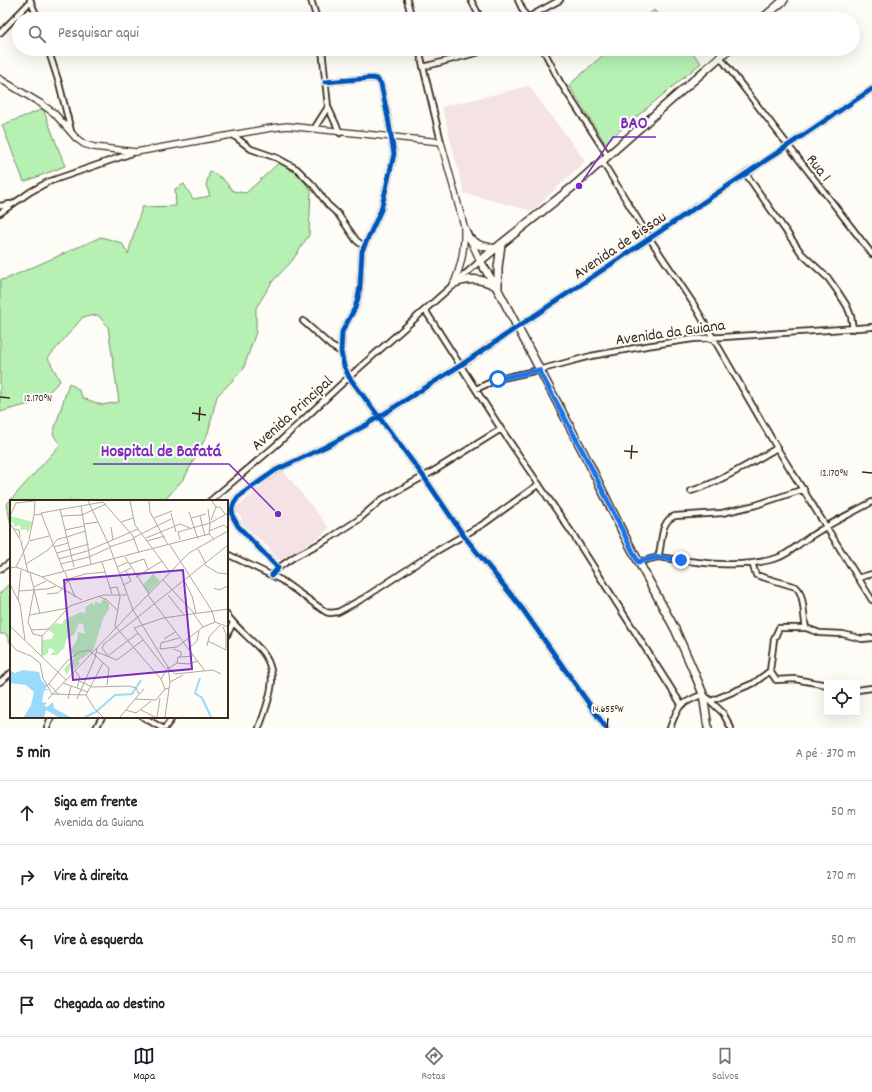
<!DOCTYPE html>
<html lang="pt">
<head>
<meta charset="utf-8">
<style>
	:root { --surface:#fff; --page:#f6f6f6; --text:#222; --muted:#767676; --line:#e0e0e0; --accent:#111827 }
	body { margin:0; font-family:Dekko,sans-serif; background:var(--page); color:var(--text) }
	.controls { position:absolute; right:12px; bottom:12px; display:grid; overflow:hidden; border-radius:0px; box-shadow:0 4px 16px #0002 }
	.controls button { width:36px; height:36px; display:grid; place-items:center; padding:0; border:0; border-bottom:1px solid var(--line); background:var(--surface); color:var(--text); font:20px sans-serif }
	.stop { position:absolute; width:12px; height:12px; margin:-9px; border:3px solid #1a73e8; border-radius:50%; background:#fff }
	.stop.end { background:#1a73e8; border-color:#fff; box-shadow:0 1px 4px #0008 }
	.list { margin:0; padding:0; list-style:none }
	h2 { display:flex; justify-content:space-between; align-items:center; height:52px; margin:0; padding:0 16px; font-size:17px }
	h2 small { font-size:13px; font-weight:400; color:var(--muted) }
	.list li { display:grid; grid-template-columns:26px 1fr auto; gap:12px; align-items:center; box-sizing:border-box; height:64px; padding:0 16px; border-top:1px solid var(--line) }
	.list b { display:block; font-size:15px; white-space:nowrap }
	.list p { margin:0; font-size:13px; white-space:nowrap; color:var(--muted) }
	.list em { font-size:13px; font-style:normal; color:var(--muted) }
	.icon { flex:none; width:22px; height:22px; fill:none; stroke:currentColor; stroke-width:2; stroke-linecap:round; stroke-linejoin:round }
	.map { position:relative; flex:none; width:872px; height:728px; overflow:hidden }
	.search { position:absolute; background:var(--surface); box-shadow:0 4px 16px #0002; left:12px; right:12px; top:12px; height:44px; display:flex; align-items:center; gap:10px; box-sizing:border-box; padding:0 14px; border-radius:22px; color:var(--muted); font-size:15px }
	.sheet { height:308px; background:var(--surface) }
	nav { display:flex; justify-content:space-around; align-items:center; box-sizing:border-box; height:56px; border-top:1px solid var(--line); background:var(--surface); font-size:11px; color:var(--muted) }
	nav a { display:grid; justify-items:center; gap:2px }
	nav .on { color:var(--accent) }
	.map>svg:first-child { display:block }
	.built { fill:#f4e2e4 }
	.green { fill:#b6f0b3; stroke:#788d68 }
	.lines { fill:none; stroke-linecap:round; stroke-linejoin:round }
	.minor-casing { stroke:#3b2a1e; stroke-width:8 }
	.tertiary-casing { stroke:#3b2a1e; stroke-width:8 }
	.primary-casing { stroke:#3b2a1e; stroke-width:10 }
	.minor { stroke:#fdfcf7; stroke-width:4.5 }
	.tertiary { stroke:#fdfcf7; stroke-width:5.5 }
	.primary { stroke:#fdfcf7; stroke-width:7 }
	.cycleway-casing { stroke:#fdfcf7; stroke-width:8 }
	.cycleway { stroke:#0057b8; stroke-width:5 }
	.route { stroke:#1a73e8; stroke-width:5 }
	.ticks { fill:none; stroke:#3b2a1e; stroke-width:1.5 }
	.labels { text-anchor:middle; stroke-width:4; stroke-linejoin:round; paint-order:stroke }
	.street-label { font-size:16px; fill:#3b2a1e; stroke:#fdfcf7 }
	.inset-river { fill:none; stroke:#9adafc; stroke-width:2 }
	.inset-road { fill:none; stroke:#afa8a0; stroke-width:1 }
	.view { fill:#7b2cbf; fill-opacity:0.15; stroke:#7b2cbf; stroke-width:2 }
	.inset-edge { fill:none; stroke:#3b2a1e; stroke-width:2 }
	.ticks-label { font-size:10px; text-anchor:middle; fill:#3b2a1e; stroke:#fdfcf7; stroke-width:4; stroke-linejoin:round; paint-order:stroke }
	.leader { fill:none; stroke:#7b2cbf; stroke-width:1.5 }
	.callout-dot { fill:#7b2cbf; stroke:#fdfcf7; stroke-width:1.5 }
	.callout-label { font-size:17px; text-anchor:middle; font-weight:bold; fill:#7b2cbf; stroke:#fdfcf7; stroke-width:4; stroke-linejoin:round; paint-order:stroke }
</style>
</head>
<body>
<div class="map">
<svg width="872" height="728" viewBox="0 0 872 728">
	<rect width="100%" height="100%" fill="#fdfcf7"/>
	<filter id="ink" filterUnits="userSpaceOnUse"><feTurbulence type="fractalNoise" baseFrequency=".025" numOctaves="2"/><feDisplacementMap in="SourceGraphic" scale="8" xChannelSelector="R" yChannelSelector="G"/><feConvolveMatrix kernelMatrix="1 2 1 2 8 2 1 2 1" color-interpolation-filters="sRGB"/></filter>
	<g filter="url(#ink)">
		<path class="built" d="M529 86 585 161 532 211 464 193 442 107Z
			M282 469 329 528 317 539 314 540 284 559 277 560 268 547 240 521 242 518 235 509Z"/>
		<path class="green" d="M654 10 662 19H644Z
			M610 49H689L701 63 605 143 569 85Z
			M43 109 65 166 24 182 2 125Z
			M282 160 294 170 311 190 309 235 292 261 272 282 256 308V332L243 370 217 396 208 433 185 477 164 501H11V525L7 504 60 445 53 434 69 383 78 389 83 398 102 405 119 402 108 327 98 315 83 317 48 358 60 381 40 401 0 412V280L6 279 101 237 122 243 128 254 142 207 176 206 175 189 184 184 193 199 210 196 206 185 210 171 223 179 233 191 246 193Z
			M11 582V644L6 634H0V593Z"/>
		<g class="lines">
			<g class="minor-casing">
				<path id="minor" d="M30 0 38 19
					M311 0 317 19
					M407 0 412 19
					M471 0 481 19
					M518 0 527 19
					M527 18 560 0
					M0 33 31 1
					M48 49 59 83 71 131
					M322 49 328 107 340 133
					M419 49 441 142
					M543 49 560 82 608 156
					M720 57 872 254
					M423 67 476 53 485 49
					M325 82 371 78 377 79 381 84 388 118 394 154 381 210 362 251 360 287 358 298 355 308 342 332 341 352 344 366 349 377 424 477 464 536 521 607 606 728
					M314 129 328 107
					M233 135 251 149 277 158 297 169 314 186 328 205 338 214 356 240 363 246
					M602 161 650 239 693 303 777 448 872 600
					M746 174 802 254 828 278 838 292 847 306 851 316 853 329
					M0 206 10 204
					M0 213 30 192 48 182 135 152
					M425 310 501 429 572 533 681 704
					M303 321 331 346 341 352
					M476 389 498 379 539 370 591 356 646 346 693 339 872 327
					M691 491C722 481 749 464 777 448
					M210 501 275 446 349 377 480 261
					M227 554 281 580 326 612 330 613 338 612 364 598 428 556 485 523 539 484
					M658 557C696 562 739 570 777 558 789 554 797 545 808 538 828 524 850 514 872 502
					M639 562 658 557C663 544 659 521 675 516L722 513 756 505 804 489
					M752 563 756 575 796 587C805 595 803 617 806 628H779L774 639 770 671
					M278 568 294 557 330 538 358 520 381 500 432 472 501 429
					M0 569 11 562
					M272 575 278 568 238 526 233 517 232 509 234 503 238 497 246 491 276 470 325 447 366 425 461 365 872 89
					M858 578 872 574
					M227 615C236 627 247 636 257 646 283 671 269 699 259 728
					M806 628 820 633 843 634 862 639 872 638
					M227 635 233 623
					M0 682 11 673
					M857 690 872 688
					M711 701 754 683 770 671 776 680 795 679 827 685
					M143 717 162 728
					M47 728 51 717
					M96 728 102 717
					M165 728 173 717
					M670 728C679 703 679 705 703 694L723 713 731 728"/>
			</g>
			<g class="tertiary-casing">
				<path id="tertiary" d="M0 79 40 103 54 113 76 138 84 144 94 147 136 152 271 128 287 126 441 142 464 226 480 261
					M453 286C461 266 465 250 464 229"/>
			</g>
			<g class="primary-casing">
				<path id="primary" d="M762 19 784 0
					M470 239 479 245 495 249
					M455 283C469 278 480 278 494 285
					M498 288V268L501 244
					M708 728 703 694 694 672 675 629 623 533 590 465 498 290 480 261 575 185 729 49"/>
			</g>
			<use href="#minor" class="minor"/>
			<use href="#tertiary" class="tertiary"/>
			<use href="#primary" class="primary"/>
			<g class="cycleway-casing">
				<path id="cycleway" d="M325 82 371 78 377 79 381 84 388 118 394 154 381 210 362 251 360 287 358 298 355 308 342 332 341 352 344 366 349 377 424 477 464 536 521 607 606 728
					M272 575 278 568 238 526 233 517 232 509 234 503 238 497 246 491 276 470 325 447 366 425 461 365 872 89"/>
			</g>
			<use href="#cycleway" class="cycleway"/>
		</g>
	</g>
	<g class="lines" filter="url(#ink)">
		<path class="route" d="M498 379 539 370 590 465 638 562 658 557 681 560"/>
	</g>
	<path class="ticks" d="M0 397 10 398M192 413 206 415M199 421 200 407M624 451 638 452M631 459 632 445M862 472 872 473M607 728 608 718"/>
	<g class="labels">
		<g class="street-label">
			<text transform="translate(820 167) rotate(52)" y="6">Rua 1</text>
			<text transform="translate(619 244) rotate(-34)" y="6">Avenida de Bissau</text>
			<text transform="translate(670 331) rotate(-8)" y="6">Avenida da Guiana</text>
			<text transform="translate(291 412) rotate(-42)" y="6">Avenida Principal</text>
		</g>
	</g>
	<g transform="translate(10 500)">
		<rect width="218" height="218" fill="#fdfcf7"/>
		<path d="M1 16 23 22 18 33 16 29 11 30 10 25 4 27V23L0 22ZM143 74 150 81 138 93 133 85ZM94 99 99 103V109L93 119 83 151 68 161 70 163 64 169 61 167 57 175 54 169 64 158 61 149 67 140 68 132 75 134 73 124 69 123 64 135 57 138 54 148 47 155H40L45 151 39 147 38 153 34 156 32 154V140L42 139 44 134 38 130 46 123 52 124 54 120 71 112 75 113 76 107 81 103 85 105V101L90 104Z" fill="#b6f0b3"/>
		<path d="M13 170 29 172 31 180 37 186 35 189H39L34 191 32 202 37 203 34 206 37 207 43 202 44 208 60 217H48L36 210 34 217H14L21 205 24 192 16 185 0 183 1 171 5 173Z" fill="#9adafc"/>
		<path class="inset-river" d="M190 178 185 193 192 198 201 217M75 217 86 212 105 195 122 194 131 180"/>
		<path class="inset-road" d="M120 1 125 25 160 72M139 1 140 12 158 45M202 1 206 7H210L215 14M71 6 81 65M50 9 64 67M179 12 188 39M161 13 166 32M24 15 25 1M0 16 6 3 24 1M51 16 72 15 96 4M190 16 195 36M144 18 162 11M181 18 196 14M201 20 206 7M111 22 123 18M0 23 11 41 18 73M74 24 88 22M101 27 103 40M4 29 9 30 10 37M55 30 74 26M199 31 214 25 218 29M199 34 200 23 218 13M57 37 75 31M123 38 161 19M136 38 170 24 180 28M19 40 24 15 31 14M170 40 168 32 200 23 198 9M137 41 155 36M160 45 202 111 205 122 218 127M44 47 58 43M99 47 124 39M188 49 196 64M47 53 79 44M115 57 139 94M49 59 77 51 128 29M92 62 102 94M16 64 38 50 48 39 57 37M51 64 79 57 99 48M119 64 134 59 138 69M195 65 208 73 218 74M6 67 19 41 39 36M107 67 118 62M0 68 6 67 30 76 72 100M54 72 31 13 93 2 123 36 129 53M55 72 65 97M20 73 30 114M109 74 121 68M32 77 199 34 204 39M126 77 152 61M58 79 75 74 96 72M153 80 184 113M175 82 182 96 186 113M0 84 10 104 15 140M113 85 121 81 116 71M24 87 36 81M99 88 107 87 110 97 105 126 151 179 155 189M204 88 209 90 218 86M24 90 18 122 23 134 32 136M9 91 37 89 46 86M37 94 48 93 58 81M138 95 195 171M158 95 174 115M88 96 97 100 107 110M8 100 11 70M183 113 193 127M20 115 58 108M0 126 56 180M124 128 153 118 218 109M124 128 155 168M21 130 39 129M154 139 165 132M198 141 216 150V134L213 127M0 143 6 150 21 156 30 163 33 178 42 194 76 195 93 163M197 146 199 137 210 125M150 149 167 147 193 127 205 122M150 149 151 143 169 138M163 149 171 152V157H168L167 163M178 149 187 141 189 131M87 152 107 160 133 140M99 155 128 133M98 156 92 148 94 144 218 45M32 157V136L60 106 93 95H116M171 157 183 156M159 168 167 163 179 164 187 161M65 171 70 177 67 188M151 179 158 167 165 174 203 170 211 174M69 181 82 187 119 186 126 188 129 194M160 182 173 175M53 183 78 192M39 184 49 195M37 186 57 161 69 152 79 150 99 168 97 185M76 195 84 208 93 217M38 199 123 110 99 45 78 1M58 199 61 186M67 199 85 158 87 148M125 199 134 189M116 210 126 213 141 201M131 210 145 217M110 217 125 199 146 200 155 189 159 188M147 217 150 198M155 217 160 182 158 167 123 110 179 53 218 31"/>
		<path class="view" d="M173 70 182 169 63 180 54 80Z"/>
		<rect width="218" height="218" class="inset-edge"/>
	</g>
	<g class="ticks-label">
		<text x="38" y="401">12.170°N</text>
		<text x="834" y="476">12.170°N</text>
		<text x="608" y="712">14.655°W</text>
	</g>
	<path class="leader" d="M579 186L613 137H656M278 514L229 464H93"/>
	<g class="callout-dot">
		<circle cx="579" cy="186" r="4"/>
		<circle cx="278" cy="514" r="4"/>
	</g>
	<g class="callout-label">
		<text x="634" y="128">BAO</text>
		<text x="161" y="456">Hospital de Bafatá</text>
	</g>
</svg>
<div class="controls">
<button><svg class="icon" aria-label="locate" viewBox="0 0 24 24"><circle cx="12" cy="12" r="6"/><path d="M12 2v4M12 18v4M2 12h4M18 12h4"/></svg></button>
</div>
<div class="stop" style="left:498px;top:379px"></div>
<div class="stop end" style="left:681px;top:560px"></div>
<div class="search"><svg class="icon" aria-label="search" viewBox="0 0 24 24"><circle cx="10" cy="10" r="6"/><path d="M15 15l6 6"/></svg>Pesquisar aqui</div>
</div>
<section class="sheet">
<h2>5 min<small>A pé · 370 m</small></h2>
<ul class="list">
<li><svg class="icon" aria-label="ahead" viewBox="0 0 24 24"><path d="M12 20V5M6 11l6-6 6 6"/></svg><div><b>Siga em frente</b><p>Avenida da Guiana</p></div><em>50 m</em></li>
<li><svg class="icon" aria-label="right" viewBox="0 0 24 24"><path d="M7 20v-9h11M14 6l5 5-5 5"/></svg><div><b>Vire à direita</b></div><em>270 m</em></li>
<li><svg class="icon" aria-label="left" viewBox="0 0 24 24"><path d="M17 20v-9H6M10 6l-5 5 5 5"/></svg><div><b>Vire à esquerda</b></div><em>50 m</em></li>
<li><svg class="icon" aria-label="arrive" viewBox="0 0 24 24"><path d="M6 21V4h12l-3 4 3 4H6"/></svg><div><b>Chegada ao destino</b></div></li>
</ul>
</section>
<nav>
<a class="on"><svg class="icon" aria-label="map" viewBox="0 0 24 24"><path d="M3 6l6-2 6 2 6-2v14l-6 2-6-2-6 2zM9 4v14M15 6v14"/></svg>Mapa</a>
<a><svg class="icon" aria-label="directions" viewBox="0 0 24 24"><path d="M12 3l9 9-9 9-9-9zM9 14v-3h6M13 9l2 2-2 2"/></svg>Rotas</a>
<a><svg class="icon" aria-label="saved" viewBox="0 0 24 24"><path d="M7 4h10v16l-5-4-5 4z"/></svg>Salvos</a>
</nav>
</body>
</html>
